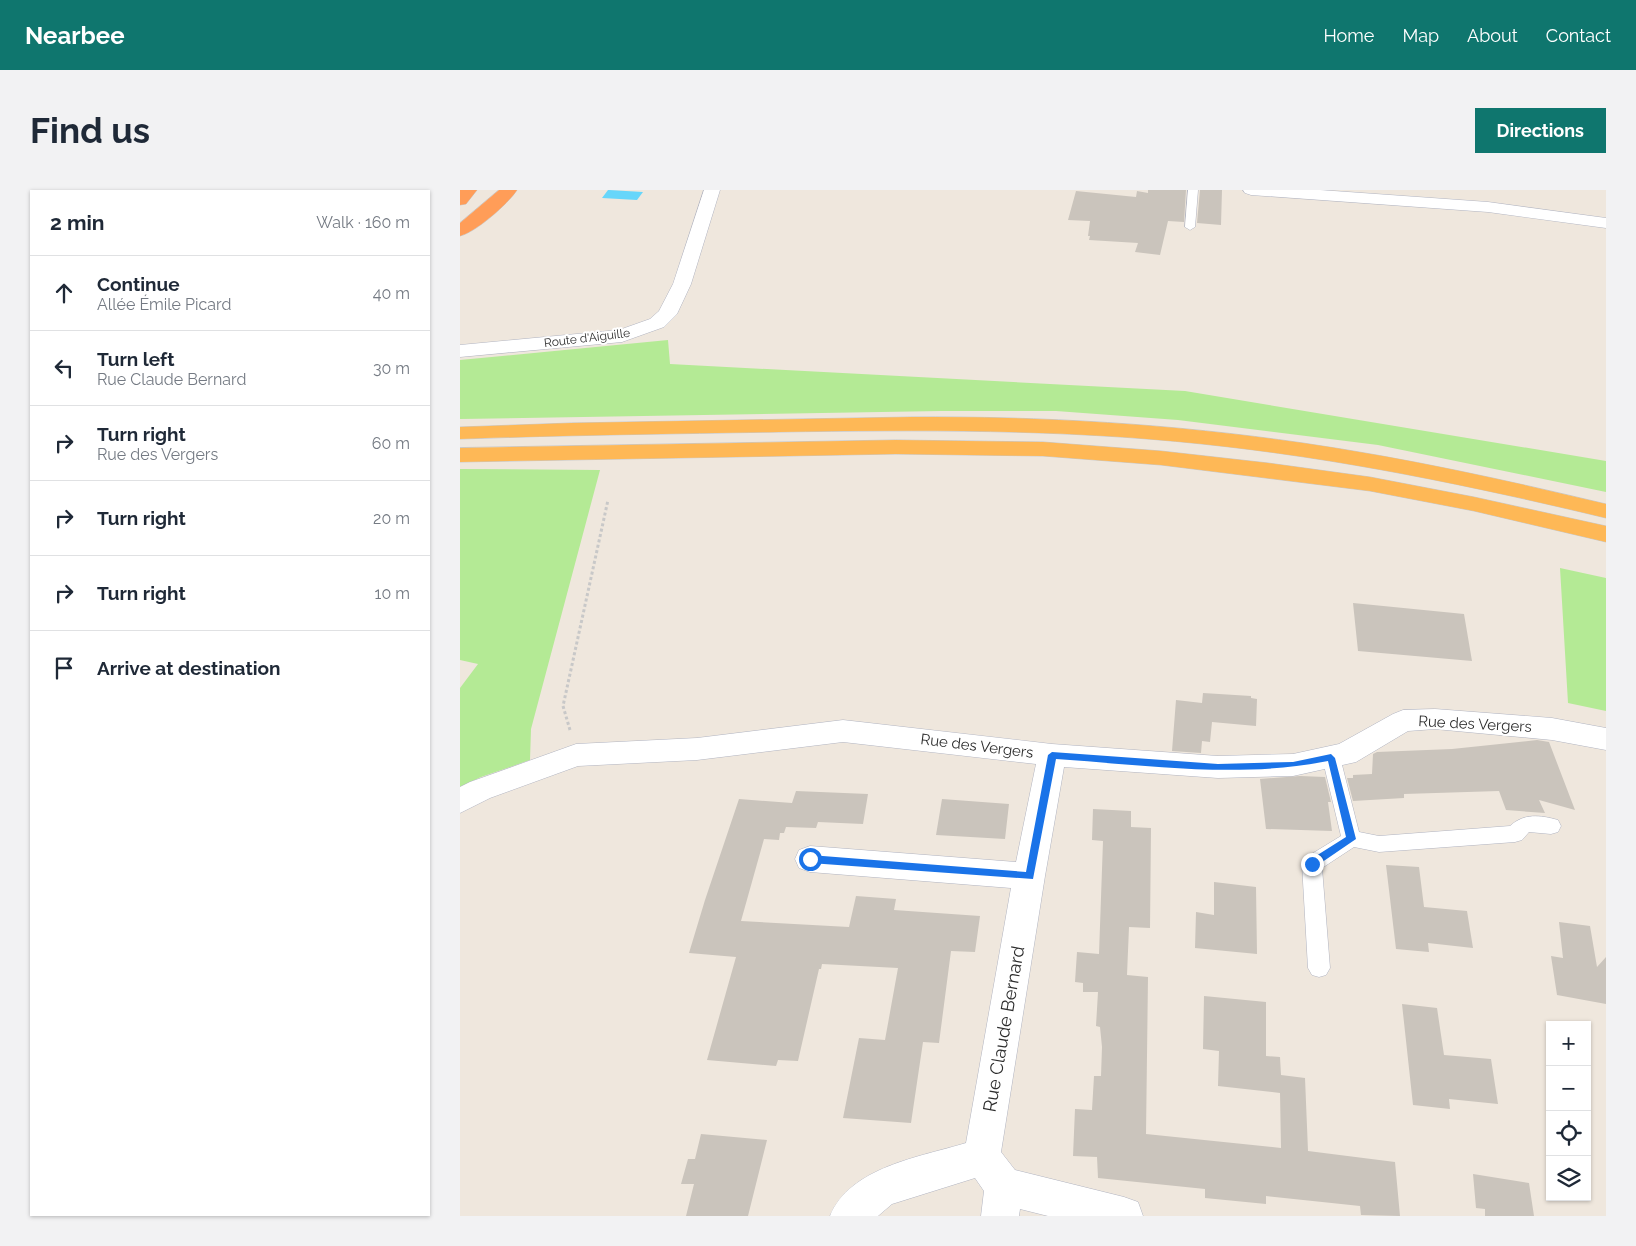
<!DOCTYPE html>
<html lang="en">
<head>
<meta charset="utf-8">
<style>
	:root { --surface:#fff; --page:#f2f2f3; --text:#1f2937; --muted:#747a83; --line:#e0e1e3; --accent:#0f766e }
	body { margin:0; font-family:Raleway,sans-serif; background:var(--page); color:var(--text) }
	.controls { position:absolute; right:15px; bottom:15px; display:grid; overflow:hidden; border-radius:0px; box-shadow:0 1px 4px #0004 }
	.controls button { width:45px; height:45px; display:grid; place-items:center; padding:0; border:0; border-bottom:1px solid var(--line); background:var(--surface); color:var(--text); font:25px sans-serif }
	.stop { position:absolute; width:15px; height:15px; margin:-11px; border:4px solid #1a73e8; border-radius:50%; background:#fff }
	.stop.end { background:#1a73e8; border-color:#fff; box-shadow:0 1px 5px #0008 }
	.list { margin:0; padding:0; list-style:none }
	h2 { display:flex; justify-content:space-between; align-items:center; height:65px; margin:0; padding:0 20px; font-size:21px }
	h2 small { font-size:16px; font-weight:400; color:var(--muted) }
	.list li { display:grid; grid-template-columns:32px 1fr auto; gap:15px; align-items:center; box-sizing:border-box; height:75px; padding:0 20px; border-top:1px solid var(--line) }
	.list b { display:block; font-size:19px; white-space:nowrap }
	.list p { margin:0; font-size:16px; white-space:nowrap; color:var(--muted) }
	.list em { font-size:16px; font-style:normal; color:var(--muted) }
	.icon { flex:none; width:28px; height:28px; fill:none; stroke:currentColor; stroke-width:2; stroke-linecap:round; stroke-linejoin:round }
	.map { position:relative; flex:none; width:1146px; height:1026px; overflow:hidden; border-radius:0px }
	header { display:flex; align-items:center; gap:30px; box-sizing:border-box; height:70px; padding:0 25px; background:var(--accent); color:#fff }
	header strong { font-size:24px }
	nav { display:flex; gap:28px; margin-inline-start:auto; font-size:18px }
	.intro { display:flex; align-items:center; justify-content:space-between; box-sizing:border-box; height:120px; padding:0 30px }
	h1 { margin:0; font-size:35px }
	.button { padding:12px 22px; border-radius:0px; background:var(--accent); color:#fff; font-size:18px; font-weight:700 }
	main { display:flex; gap:30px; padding:0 30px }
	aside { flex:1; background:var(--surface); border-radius:0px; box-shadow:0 1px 4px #0004 }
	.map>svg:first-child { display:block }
	.green { fill:#b4ea95 }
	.water { fill:#67d6fa }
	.building { fill:#cac4bc }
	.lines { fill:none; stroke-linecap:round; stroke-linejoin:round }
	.service-casing { stroke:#b1b4c1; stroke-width:1 }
	.minor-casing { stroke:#b1b4c1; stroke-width:1 }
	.trunk-casing { stroke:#c8c8c8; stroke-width:1 }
	.motorway-casing { stroke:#c8c8c8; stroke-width:1 }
	.path { stroke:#c8c8c8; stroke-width:3; stroke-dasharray:3 2.5; stroke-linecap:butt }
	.service { fill:#fff; fill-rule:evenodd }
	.minor { fill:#fff; fill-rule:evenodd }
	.trunk { fill:#feb856; fill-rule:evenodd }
	.motorway { fill:#ff9d58; fill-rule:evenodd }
	.route { fill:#1a73e8 }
	.labels { text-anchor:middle; stroke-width:4; stroke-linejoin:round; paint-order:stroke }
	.far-street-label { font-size:12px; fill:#2c2c2c; stroke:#fff }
	.street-label { font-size:15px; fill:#2c2c2c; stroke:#fff }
	.near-street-label { font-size:18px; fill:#2c2c2c; stroke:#fff }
</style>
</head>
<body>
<header>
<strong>Nearbee</strong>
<nav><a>Home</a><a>Map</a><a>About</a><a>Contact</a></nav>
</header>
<div class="intro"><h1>Find us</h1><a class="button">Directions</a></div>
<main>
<aside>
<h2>2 min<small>Walk · 160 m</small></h2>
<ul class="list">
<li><svg class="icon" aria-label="ahead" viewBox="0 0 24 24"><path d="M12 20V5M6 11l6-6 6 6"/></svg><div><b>Continue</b><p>Allée Émile Picard</p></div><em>40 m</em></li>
<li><svg class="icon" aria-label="left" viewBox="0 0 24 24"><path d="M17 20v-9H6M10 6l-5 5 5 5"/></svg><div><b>Turn left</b><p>Rue Claude Bernard</p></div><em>30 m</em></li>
<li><svg class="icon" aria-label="right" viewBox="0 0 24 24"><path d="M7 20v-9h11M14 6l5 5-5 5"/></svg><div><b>Turn right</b><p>Rue des Vergers</p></div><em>60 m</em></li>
<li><svg class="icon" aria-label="right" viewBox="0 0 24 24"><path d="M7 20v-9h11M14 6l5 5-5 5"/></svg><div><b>Turn right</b></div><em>20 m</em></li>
<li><svg class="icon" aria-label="right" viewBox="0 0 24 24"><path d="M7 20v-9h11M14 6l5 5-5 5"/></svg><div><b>Turn right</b></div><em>10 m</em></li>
<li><svg class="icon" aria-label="arrive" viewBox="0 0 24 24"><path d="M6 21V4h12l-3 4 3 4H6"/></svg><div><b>Arrive at destination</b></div></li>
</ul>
</aside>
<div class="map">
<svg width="1146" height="1026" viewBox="0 0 1146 1026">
	<rect width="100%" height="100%" fill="#efe7dd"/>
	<path class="green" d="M208 150 210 174 725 201 1146 271V302L918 255 718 230 596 221H481L0 229V170Z
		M0 279 140 280 71 539 70 570 21 587 0 597V498L18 474 0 470Z
		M1100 378 1146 388V521L1108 513Z"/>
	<path class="water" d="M148 0H149L183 2 177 10 142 8Z"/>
	<path class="building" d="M688 0H726L724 32 708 31 700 65 675 62 678 53 629 50 630 46H628L630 31 608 30 616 1 676 7 677 1 688 3Z
		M740 0H762L761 35 737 33Z
		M893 413 1004 424 1012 471 898 461Z
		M743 503 791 506V508L797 509 796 536 752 532 750 552 742 551 741 563 712 561 716 510 742 513Z
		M1077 550 1089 552 1115 620 1079 610 1085 623 1046 620 1039 601 944 604V608L893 611 887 588H893V585L912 584 913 564 917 562 992 559Z
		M840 586 865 587 871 612H868L872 641 806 639 800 589Z
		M336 601 408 604 403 634 358 632 356 638 326 637 324 643H320L319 650 304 649 281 731 389 737 396 706 436 709 434 720 520 726 515 762 491 761 479 853 463 852 451 933 383 928 399 848 425 850 438 778 362 774 361 779H359L338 871 318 870 316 876 247 870 276 767 229 763 245 710 279 609 332 613Z
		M482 609 549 614 545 649 476 645Z
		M633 619 671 621V637L691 638 690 738 669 737 667 785 688 787 686 944 821 958 820 903 758 896 759 861 743 859 744 806 806 812V866L820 867 821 885 845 888 848 961 935 972 940 1026 901 1025 900 1016 806 1006V1014L745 1008V999L638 988 637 967 613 966 615 919 632 920 634 886H641L642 857 640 837 636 836 638 802H623V793L615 792 617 762 639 764 643 651 632 650Z
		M926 675 959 677 964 717 1007 721 1013 758 968 753 969 762 936 759Z
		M754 692 796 697 797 764 735 758 736 722 754 725Z
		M1099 732 1130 736 1137 777 1146 767V814L1097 805 1091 766 1103 768Z
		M942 814 977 818 984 865 1031 869 1038 914 989 909 990 919 953 915Z
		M241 944 307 950 288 1026H226L234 994H221L228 969H235Z
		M1013 984 1069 993 1074 1026H1025V1019L1016 1018Z"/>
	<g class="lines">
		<g class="service-casing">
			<path id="service" d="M728 0H738L735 37 730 40 725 37Z
				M871 560 877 562 880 567 899 642 919 646 1050 636C1064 623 1080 625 1098 630L1101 636 1098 642 1091 644 1069 642 1062 650 1055 652 919 662 894 657 862 678 870 778 866 785 859 787 852 785 848 778 842 674 845 668 881 646 862 567 865 562Z"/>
		</g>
		<g class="minor-casing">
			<path id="minor" d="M244 0H260L231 94 217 124 204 137 162 152 0 167V155L159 140 190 129 199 121 213 94Z
				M783 0H860L1028 12 1146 28V38L1028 22 791 5 785 3Z
				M975 519 1092 528 1146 538V560L1092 550 975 539 948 541 896 572 833 586 758 588 604 577 585 686 541 962 555 980 664 1007 678 1012 683 1026H588L560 1019 559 1026H521L524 1001 515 988 432 1014 418 1026H370C390 977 460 967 506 953L551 698 350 682 339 678 335 669 339 660 350 656 556 672 576 574 383 552 237 570 118 576 30 608 0 623V597L10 592 116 554 237 548 383 530 592 554 758 566 833 564 879 554 933 524 943 520Z"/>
		</g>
		<g class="trunk-casing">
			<path id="trunk" d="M451 227C582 226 713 234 843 253 945 268 1046 290 1146 314V328C1013 296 878 268 742 254 601 239 460 240 319 242 213 244 106 245 0 249V237L111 233Z
				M436 250 583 252 701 261 808 273 910 287 1014 307 1146 336V352L1014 321 910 301 701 275 583 266 436 264 0 272V258Z"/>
		</g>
		<g class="motorway-casing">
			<path id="motorway" d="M0 0H17L6 14 0 15Z
				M39 0H57C48 14 16 42 0 46V33Z"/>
		</g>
		<path class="path" d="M110 540 103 516 148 310"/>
		<use href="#service" class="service"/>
		<use href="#minor" class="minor"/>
		<use href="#trunk" class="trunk"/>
		<use href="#motorway" class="motorway"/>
	</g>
	<path class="route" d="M592 562 758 574 833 572 871 564 875 568 896 649 855 677H848V671L886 647 868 571C778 589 686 575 596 569L573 689 350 673 345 669 350 665 566 682 588 565Z"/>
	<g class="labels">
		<g class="far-street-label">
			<text transform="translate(127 148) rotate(-7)" y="4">Route d'Aiguille</text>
		</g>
		<g class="street-label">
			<text transform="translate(1015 534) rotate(3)" y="5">Rue des Vergers</text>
			<text transform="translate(517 556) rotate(7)" y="5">Rue des Vergers</text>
		</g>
		<g class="near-street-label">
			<text transform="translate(544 839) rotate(-80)" y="6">Rue Claude Bernard</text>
		</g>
	</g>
</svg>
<div class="controls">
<button>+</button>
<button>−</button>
<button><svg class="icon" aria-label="locate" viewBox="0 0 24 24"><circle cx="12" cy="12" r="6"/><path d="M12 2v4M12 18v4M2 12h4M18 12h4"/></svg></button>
<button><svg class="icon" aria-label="layers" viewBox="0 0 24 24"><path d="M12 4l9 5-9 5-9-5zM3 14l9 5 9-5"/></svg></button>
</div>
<div class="stop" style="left:350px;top:669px"></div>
<div class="stop end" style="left:852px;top:674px"></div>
</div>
</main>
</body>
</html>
